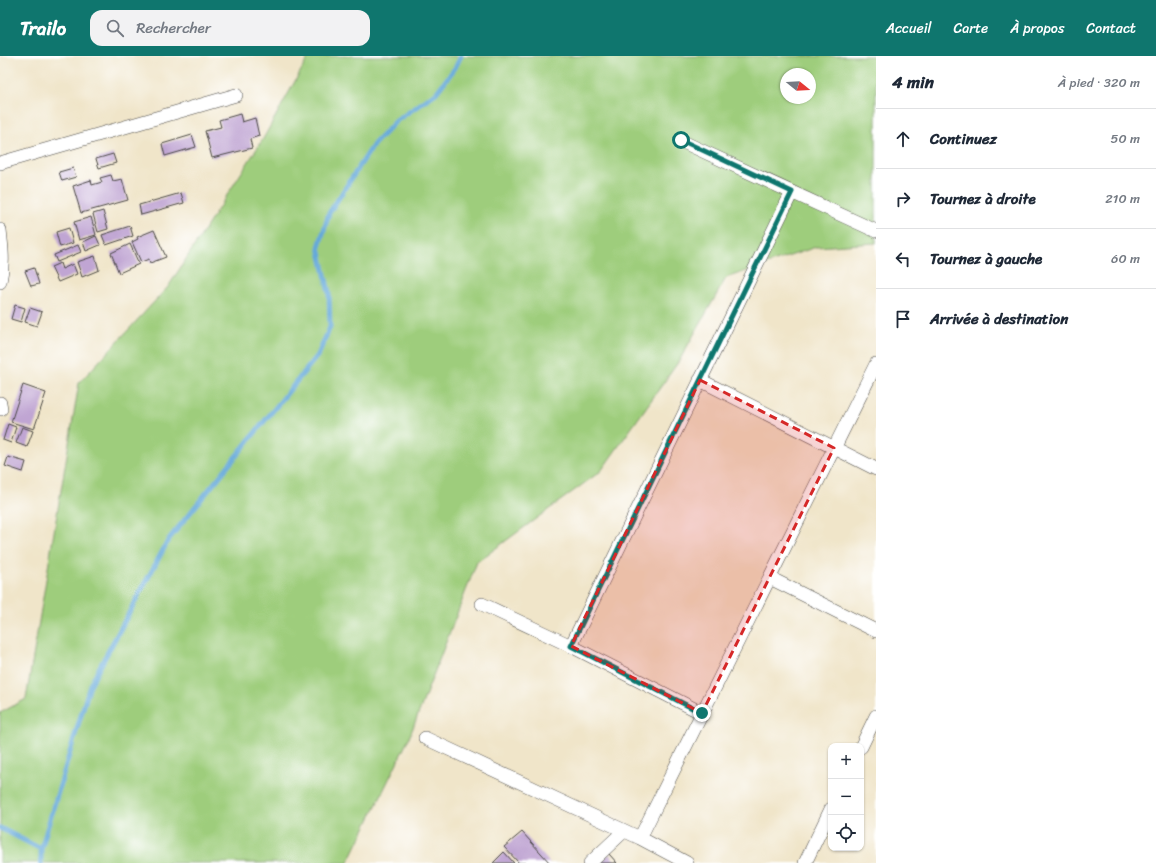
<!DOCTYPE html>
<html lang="fr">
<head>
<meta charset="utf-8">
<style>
	:root { --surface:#fff; --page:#f2f2f3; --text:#1f2937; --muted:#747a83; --line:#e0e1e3; --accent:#0f766e }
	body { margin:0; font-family:Sriracha,sans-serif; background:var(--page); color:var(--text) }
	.controls { position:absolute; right:12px; bottom:12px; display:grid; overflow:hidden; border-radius:8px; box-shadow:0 1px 3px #0004 }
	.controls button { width:36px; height:36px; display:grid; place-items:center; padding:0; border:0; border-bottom:1px solid var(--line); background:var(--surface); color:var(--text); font:20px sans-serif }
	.compass { position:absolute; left:780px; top:12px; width:36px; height:36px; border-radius:50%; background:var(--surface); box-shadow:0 1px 3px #0004; rotate:108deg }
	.stop { position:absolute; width:12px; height:12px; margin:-9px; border:3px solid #0f766e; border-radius:50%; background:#fff }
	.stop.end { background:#0f766e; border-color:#fff; box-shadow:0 1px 4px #0008 }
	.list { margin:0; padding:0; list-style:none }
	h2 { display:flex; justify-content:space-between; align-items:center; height:52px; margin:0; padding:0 16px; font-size:17px }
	h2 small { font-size:13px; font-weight:400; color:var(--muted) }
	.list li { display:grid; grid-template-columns:26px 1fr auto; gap:12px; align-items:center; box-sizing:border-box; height:60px; padding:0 16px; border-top:1px solid var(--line) }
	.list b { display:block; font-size:15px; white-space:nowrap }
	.list em { font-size:13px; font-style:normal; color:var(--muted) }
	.icon { flex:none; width:22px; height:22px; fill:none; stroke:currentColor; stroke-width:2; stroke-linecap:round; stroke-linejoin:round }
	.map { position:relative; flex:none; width:876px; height:807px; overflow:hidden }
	header { display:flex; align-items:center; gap:24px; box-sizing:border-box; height:56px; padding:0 20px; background:var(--accent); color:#fff }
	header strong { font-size:19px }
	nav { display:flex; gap:22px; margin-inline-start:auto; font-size:14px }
	.search { width:280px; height:36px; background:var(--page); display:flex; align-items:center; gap:10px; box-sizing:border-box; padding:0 14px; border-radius:12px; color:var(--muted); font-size:15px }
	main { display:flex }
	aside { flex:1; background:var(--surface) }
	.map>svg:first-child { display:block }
	.green { fill:#9ecd7b; stroke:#647c53; fill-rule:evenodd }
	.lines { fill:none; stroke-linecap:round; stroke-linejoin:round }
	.stream { stroke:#65a9da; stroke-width:5 }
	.building { fill:#c0a5d3 }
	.minor-casing { stroke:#494743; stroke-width:14 }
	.minor { stroke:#fff; stroke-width:13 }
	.route { stroke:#0f766e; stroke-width:5 }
	.marked { fill:#d62828; fill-opacity:0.2; stroke:#d62828; stroke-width:3; stroke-dasharray:8 5; stroke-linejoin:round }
</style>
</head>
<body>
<header>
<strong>Trailo</strong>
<div class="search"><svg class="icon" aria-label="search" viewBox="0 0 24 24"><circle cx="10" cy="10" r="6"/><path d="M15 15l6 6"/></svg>Rechercher</div>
<nav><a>Accueil</a><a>Carte</a><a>À propos</a><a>Contact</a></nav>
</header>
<main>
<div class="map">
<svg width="876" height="807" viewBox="0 0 876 807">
	<rect width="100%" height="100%" fill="#fff"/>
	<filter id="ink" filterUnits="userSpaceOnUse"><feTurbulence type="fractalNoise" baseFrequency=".025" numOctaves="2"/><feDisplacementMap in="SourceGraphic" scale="8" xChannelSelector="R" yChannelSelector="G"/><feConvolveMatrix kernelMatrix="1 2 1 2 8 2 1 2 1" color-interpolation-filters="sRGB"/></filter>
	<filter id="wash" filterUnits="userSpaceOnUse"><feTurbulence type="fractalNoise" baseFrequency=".012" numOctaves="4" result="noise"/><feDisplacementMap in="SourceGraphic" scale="16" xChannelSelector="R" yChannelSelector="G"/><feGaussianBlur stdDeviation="0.9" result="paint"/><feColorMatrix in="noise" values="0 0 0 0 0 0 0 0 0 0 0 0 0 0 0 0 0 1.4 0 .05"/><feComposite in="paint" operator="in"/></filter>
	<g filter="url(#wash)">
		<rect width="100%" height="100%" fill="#f0e5c9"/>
		<path class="green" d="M309 0H876V187L816 191 726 222 679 305 601 415 477 506 409 682 348 807H0V657L26 643 79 327 168 231 263 83ZM786 18H810V42H786Z"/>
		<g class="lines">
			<path class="stream" d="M0 772 41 793
				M41 807V793L90 629 169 483 318 299 330 271 329 237 319 191 329 157 374 88 396 65 436 37 455 12 461 0"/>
		</g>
		<g id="blocks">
			<path class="building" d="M240 58 242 66 255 62 259 80 250 83 252 92 212 102 205 75 221 71 219 64Z
				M192 79 196 91 165 100 162 88Z
				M113 98 116 107 99 112 96 103Z
				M73 112 76 121 62 125 59 116Z
				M111 119 113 125 122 123 128 144 81 157 73 130 91 124 92 129 102 126 100 122Z
				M181 137 184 147 141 159 139 149Z
				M103 155 108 173 98 176 93 158Z
				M91 161 96 179 79 184 74 166Z
				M130 170 133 180 106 189 102 179Z
				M69 172 73 187 60 191 56 176Z
				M154 174 166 201 150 207 149 203 141 206 132 186 138 183 137 181Z
				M96 180 100 189 86 195 83 186Z
				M130 188 139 208 119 217 111 197Z
				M78 189 81 196 57 206 54 199Z
				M95 200 99 214 82 221 77 206Z
				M60 207 62 213 73 208 77 218 58 226 51 211Z
				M34 212 39 228 31 230 25 215Z
				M15 249 25 252 21 266 11 263Z
				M30 252 42 256 37 270 25 266Z
				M23 329 46 337 34 373 11 366Z
				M8 368 16 371 11 387 3 384Z
				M22 371 33 375 27 391 16 387Z
				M8 401 26 406 23 416 5 410Z
				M522 776 550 807H519L504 791Z
				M504 796 514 807H493Z
				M609 798 617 807H598Z"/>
		</g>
	</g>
	<g filter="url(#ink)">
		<use href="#blocks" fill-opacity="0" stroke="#494743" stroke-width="1"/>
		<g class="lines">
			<g class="minor-casing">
				<path id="minor" d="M681 85 876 175
					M0 107 236 39
					M0 174C2 191 4 209 0 226
					M700 324 876 413
					M0 347 1 353
					M770 522 876 575
					M482 548 571 590 702 657
					M571 590 792 136
					M425 682 640 782 687 807
					M861 691 876 660
					M640 782 876 308
					M590 807 624 775
					M805 807 831 753"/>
			</g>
			<use href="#minor" class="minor"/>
		</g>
	</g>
	<g class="lines" filter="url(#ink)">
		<path class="route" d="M681 84 792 136 571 590 702 657"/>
	</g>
	<path class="marked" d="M700 324 834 392 702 657 571 590Z"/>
</svg>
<div class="controls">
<button>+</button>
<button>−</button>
<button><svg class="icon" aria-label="locate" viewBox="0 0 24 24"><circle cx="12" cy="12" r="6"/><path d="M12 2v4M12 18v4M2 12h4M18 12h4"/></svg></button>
</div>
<svg class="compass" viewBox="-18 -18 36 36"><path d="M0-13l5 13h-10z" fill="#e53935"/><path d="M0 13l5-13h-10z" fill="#747a83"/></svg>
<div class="stop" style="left:681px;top:84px"></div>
<div class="stop end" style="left:702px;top:657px"></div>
</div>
<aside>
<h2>4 min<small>À pied · 320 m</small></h2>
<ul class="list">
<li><svg class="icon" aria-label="ahead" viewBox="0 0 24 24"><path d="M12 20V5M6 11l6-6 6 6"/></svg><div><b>Continuez</b></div><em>50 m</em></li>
<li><svg class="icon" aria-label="right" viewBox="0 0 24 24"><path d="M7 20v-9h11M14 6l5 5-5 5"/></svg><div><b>Tournez à droite</b></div><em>210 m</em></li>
<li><svg class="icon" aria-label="left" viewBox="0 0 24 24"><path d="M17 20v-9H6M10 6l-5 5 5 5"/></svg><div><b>Tournez à gauche</b></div><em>60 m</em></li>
<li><svg class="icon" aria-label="arrive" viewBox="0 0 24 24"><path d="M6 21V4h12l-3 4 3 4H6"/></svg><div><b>Arrivée à destination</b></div></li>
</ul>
</aside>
</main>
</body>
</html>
